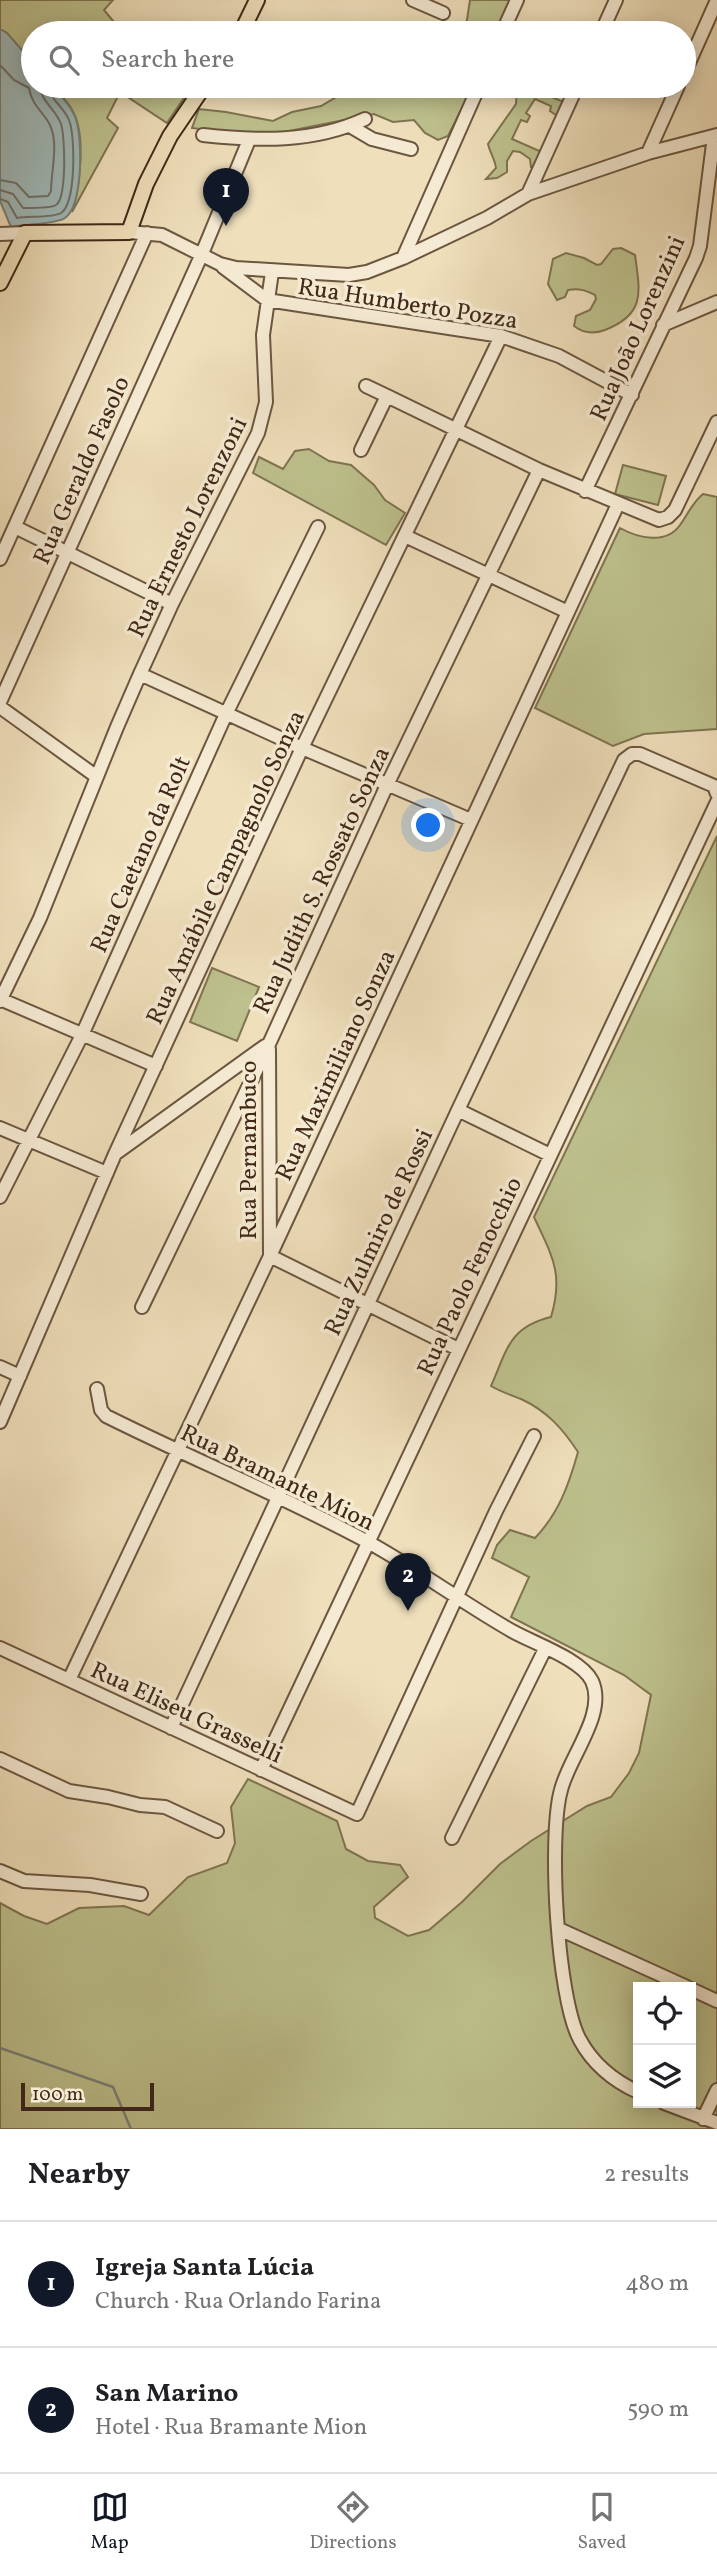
<!DOCTYPE html>
<html lang="en">
<head>
<meta charset="utf-8">
<style>
	:root { --surface:#fff; --page:#f6f6f6; --text:#202124; --muted:#757577; --line:#e0e0e0; --accent:#111827 }
	body { margin:0; font-family:Vollkorn,serif; background:var(--page); color:var(--text) }
	.controls { position:absolute; right:21px; bottom:21px; display:grid; overflow:hidden; border-radius:0px; box-shadow:0 4px 18px #0003 }
	.controls button { width:63px; height:63px; display:grid; place-items:center; padding:0; border:0; border-bottom:2px solid var(--line); background:var(--surface); color:var(--text); font:35px sans-serif }
	.scale { position:absolute; left:21px; bottom:18px; width:133px; box-sizing:border-box; padding-left:7px; border:4px solid #412817; border-top:0; font-size:19px; line-height:24px; white-space:nowrap; color:#412817; -webkit-text-stroke:5px #f5ead3; paint-order:stroke }
	.you { position:absolute; left:429px; top:826px; width:24px; height:24px; margin:-18px; border:5px solid #fff; border-radius:50%; background:#1a73e8; box-shadow:0 0 0 10px #1a73e833 }
	.badge { display:grid; place-items:center; width:46px; height:46px; border-radius:50%; background:var(--accent); color:#fff; font-size:23px; font-weight:700 }
	.pin { position:absolute; translate:-50% -58px; filter:drop-shadow(0 2px 4px #0008) }
	.pin::after { content:''; position:absolute; top:37px; width:24px; height:21px; background:inherit; clip-path:polygon(0 0,100% 0,50% 100%) }
	.list { margin:0; padding:0; list-style:none }
	h2 { display:flex; justify-content:space-between; align-items:center; height:91px; margin:0; padding:0 28px; font-size:30px }
	h2 small { font-size:23px; font-weight:400; color:var(--muted) }
	.list li { display:grid; grid-template-columns:46px 1fr auto; gap:21px; align-items:center; box-sizing:border-box; height:126px; padding:0 28px; border-top:2px solid var(--line) }
	.list b { display:block; font-size:26px; white-space:nowrap }
	.list p { margin:0; font-size:23px; white-space:nowrap; color:var(--muted) }
	.list em { font-size:23px; font-style:normal; color:var(--muted) }
	.icon { flex:none; width:38px; height:38px; fill:none; stroke:currentColor; stroke-width:2; stroke-linecap:round; stroke-linejoin:round }
	.map { position:relative; flex:none; width:717px; height:2129px; overflow:hidden }
	.search { position:absolute; background:var(--surface); box-shadow:0 4px 18px #0003; left:21px; right:21px; top:21px; height:77px; display:flex; align-items:center; gap:18px; box-sizing:border-box; padding:0 24px; border-radius:38px; color:var(--muted); font-size:26px }
	.sheet { height:343px; background:var(--surface) }
	nav { display:flex; justify-content:space-around; align-items:center; box-sizing:border-box; height:98px; border-top:2px solid var(--line); background:var(--surface); font-size:19px; color:var(--muted) }
	nav a { display:grid; justify-items:center; gap:4px }
	nav .on { color:var(--accent) }
	.map>svg:first-child { display:block }
	.green { fill:#bdc18d; stroke:#7f7452; stroke-width:2; fill-rule:evenodd }
	.water { fill:#9fbabb; stroke:#798079; stroke-width:2 }
	.lines { fill:none; stroke-linecap:round; stroke-linejoin:round }
	.shore { stroke:#707169; stroke-width:2 }
	.stream { stroke:#798079; stroke-width:2.5 }
	.minor-casing { stroke:#6c5640; stroke-width:16 }
	.major-casing { stroke:#412817; stroke-width:18 }
	.minor { stroke:#f5ead3; stroke-width:12 }
	.major { stroke:#efdfbb; stroke-width:14 }
	.labels { text-anchor:middle; stroke-width:7; stroke-linejoin:round; paint-order:stroke }
	.street-label { font-size:24px; fill:#412817; stroke:#f5ead3 }
</style>
</head>
<body>
<div class="map">
<svg width="717" height="2129" viewBox="0 0 717 2129">
	<rect width="100%" height="100%" fill="#efdfbb"/>
	<filter id="stains"><feTurbulence type="fractalNoise" baseFrequency=".00286" numOctaves="4"/><feColorMatrix values="0 0 0 0 .2 0 0 0 0 .09 0 0 0 0 .02 0 0 0 .5 -.17"/></filter>
	<radialGradient id="worn" r=".72"><stop offset=".6" stop-color="#630" stop-opacity="0"/><stop offset="1" stop-color="#630" stop-opacity=".3"/></radialGradient>
	<path class="green" d="M0 0H113L104 10 118 27 132 29 156 25 164 33H33V63L7 33 0 29Z
		M470 0H511L496 33H460L467 20Z
		M54 86H192L167 123 120 92 107 118 118 128 72 212C80 186 87 132 71 108 66 100 59 94 54 86Z
		M355 86H473L448 136 438 140 425 133 414 120 393 122 374 114 274 134 232 133 192 128 199 109 226 112 273 121 292 112 321 106Z
		M517 86H539L537 91 564 102 561 111 556 115 550 111 551 106 535 99 526 113 530 116 527 122 521 120 512 139 544 153 538 167H531L530 159 520 152 513 151 507 161V172L497 178 486 179 496 168C495 159 490 153 488 144L516 104Z
		M621 248 635 255C640 292 646 314 605 330 594 334 583 333 574 326L576 316 590 310 596 299 595 295C585 290 579 288 568 290L565 297 557 300 548 284 553 259 566 253 584 258 597 265 601 264 613 249Z
		M309 449 329 461 351 465 374 485 385 500 405 513 386 545 253 473 259 457 283 469 295 451Z
		M623 465 666 476 658 505 615 494Z
		M703 494 717 497V729L644 734 613 746 535 708 620 528C638 538 666 545 680 525 688 514 692 503 703 494Z
		M717 836V2129H0V1903L24 1916 47 1924 79 1908 124 1906 149 1915 188 1877 227 1863 235 1843 231 1807 248 1779 337 1821 346 1849 368 1861 400 1865 408 1877 374 1907 375 1918 408 1936 429 1930 462 1902 500 1864 531 1841 587 1806 611 1797 629 1773 639 1753 651 1695 624 1675 511 1617 529 1577 492 1558 497 1545 510 1530 535 1538C559 1513 569 1484 578 1452 563 1429 547 1411 521 1399 511 1395 501 1392 491 1386 507 1350 509 1327 551 1317 564 1273 552 1256 534 1217ZM638 1987H691V2103H638Z
		M212 968 259 987 237 1041 190 1022Z"/>
	<path class="water" d="M0 29 7 33 33 63V86H54C61 98 74 108 77 123 82 143 83 205 65 218 57 224 25 224 11 227L0 201Z"/>
	<g class="lines">
		<path class="shore" d="M0 65 14 80 29 88C32 106 43 111 50 125 59 145 51 170 51 191L48 196 29 197 16 183 0 180
			M0 190 13 194 23 208C29 208 52 208 56 205 67 198 65 136 61 124 56 109 41 102 40 86
			M0 199 8 202 17 218C28 216 53 218 61 213 76 203 75 140 70 123 66 108 50 101 49 86"/>
		<path class="stream" d="M0 2048 113 2087 131 2129"/>
		<g class="minor-casing">
			<path id="minor" d="M413 0 443 13
				M502 33 517 0
				M601 33 616 0
				M684 74 717 0
				M350 126 372 139 411 149
				M203 135C258 141 313 143 365 119
				M648 153 678 86
				M528 194 577 86
				M129 232 162 235 220 264 236 268 349 275 367 272 403 258 487 218 528 194 648 153 717 135
				M0 234 25 233
				M403 258 479 86
				M223 267 267 300 501 336 559 356 632 395
				M663 325 717 302
				M366 386 387 396
				M361 450 387 396 539 470 659 520 668 517 675 510 717 422
				M585 491 696 258 700 246 714 136
				M15 527 172 604
				M405 536 568 612
				M0 559 147 233
				M140 674 302 748 471 820
				M0 702 201 256 249 140
				M0 707 97 777
				M0 999 156 1066
				M0 1001 40 918 117 727 140 674 172 604 258 433 266 402 263 335 272 272
				M269 1049 270 1256 458 1349
				M458 1110 550 1155
				M0 1128 107 1173
				M115 1154 265 1046
				M0 1197 82 1035 226 714 318 527
				M142 1307 269 1044 387 785 539 470
				M0 1367 20 1376
				M97 1389 101 1410 106 1416C192 1459 283 1496 368 1542 417 1569 463 1603 512 1631 533 1643 581 1659 592 1681 607 1714 569 1757 561 1790 548 1836 557 1999 580 2040 593 2064 614 2081 638 2092
				M0 1422 115 1154 302 748 501 336
				M0 1648 357 1814 496 1511 534 1436
				M69 1680 270 1256 618 504
				M171 1728 458 1110 624 760 632 754H640L714 786 717 794
				M0 1759 69 1791 108 1797 140 1805 165 1807 217 1831
				M261 1770 717 802
				M452 1838 545 1649
				M0 1871 24 1881 90 1885 141 1894
				M559 1929 687 1987
				M691 1989 717 2001
				M664 2103 717 2123
				M703 2119 717 2090"/>
		</g>
		<g class="major-casing">
			<path id="major" d="M241 33 257 0
				M0 283 25 233 129 232 146 184 170 136 204 86"/>
		</g>
		<use href="#minor" class="minor"/>
		<use href="#major" class="major"/>
	</g>
	<g class="labels">
		<g class="street-label">
			<text transform="translate(408 303) rotate(9)" y="8">Rua Humberto Pozza</text>
			<text transform="translate(637 328) rotate(-66)" y="8">Rua João Lorenzini</text>
			<text transform="translate(81 470) rotate(-66)" y="8">Rua Geraldo Fasolo</text>
			<text transform="translate(187 527) rotate(-64)" y="8">Rua Ernesto Lorenzoni</text>
			<text transform="translate(140 854) rotate(-66)" y="8">Rua Caetano da Rolt</text>
			<text transform="translate(225 867) rotate(-65)" y="8">Rua Amábile Campagnolo Sonza</text>
			<text transform="translate(321 880) rotate(-65)" y="8">Rua Judith S. Rossato Sonza</text>
			<text transform="translate(335 1065) rotate(-65)" y="8">Rua Maximiliano Sonza</text>
			<text transform="translate(248 1150) rotate(-90)" y="8">Rua Pernambuco</text>
			<text transform="translate(378 1232) rotate(-65)" y="8">Rua Zulmiro de Rossi</text>
			<text transform="translate(469 1276) rotate(-65)" y="8">Rua Paolo Fenocchio</text>
			<text transform="translate(278 1477) rotate(26)" y="8">Rua Bramante Mion</text>
			<text transform="translate(187 1712) rotate(25)" y="8">Rua Eliseu Grasselli</text>
		</g>
	</g>
	<rect width="100%" height="100%" filter="url(#stains)"/>
	<rect width="100%" height="100%" fill="url(#worn)"/>
</svg>
<div class="controls">
<button><svg class="icon" aria-label="locate" viewBox="0 0 24 24"><circle cx="12" cy="12" r="6"/><path d="M12 2v4M12 18v4M2 12h4M18 12h4"/></svg></button>
<button><svg class="icon" aria-label="layers" viewBox="0 0 24 24"><path d="M12 4l9 5-9 5-9-5zM3 14l9 5 9-5"/></svg></button>
</div>
<div class="scale">100 m</div>
<div class="you"></div>
<div class="pin badge" style="left:226px;top:226px">1</div>
<div class="pin badge" style="left:408px;top:1611px">2</div>
<div class="search"><svg class="icon" aria-label="search" viewBox="0 0 24 24"><circle cx="10" cy="10" r="6"/><path d="M15 15l6 6"/></svg>Search here</div>
</div>
<section class="sheet">
<h2>Nearby<small>2 results</small></h2>
<ul class="list">
<li><span class="badge">1</span><div><b>Igreja Santa Lúcia</b><p>Church · Rua Orlando Farina</p></div><em>480 m</em></li>
<li><span class="badge">2</span><div><b>San Marino</b><p>Hotel · Rua Bramante Mion</p></div><em>590 m</em></li>
</ul>
</section>
<nav>
<a class="on"><svg class="icon" aria-label="map" viewBox="0 0 24 24"><path d="M3 6l6-2 6 2 6-2v14l-6 2-6-2-6 2zM9 4v14M15 6v14"/></svg>Map</a>
<a><svg class="icon" aria-label="directions" viewBox="0 0 24 24"><path d="M12 3l9 9-9 9-9-9zM9 14v-3h6M13 9l2 2-2 2"/></svg>Directions</a>
<a><svg class="icon" aria-label="saved" viewBox="0 0 24 24"><path d="M7 4h10v16l-5-4-5 4z"/></svg>Saved</a>
</nav>
</body>
</html>
